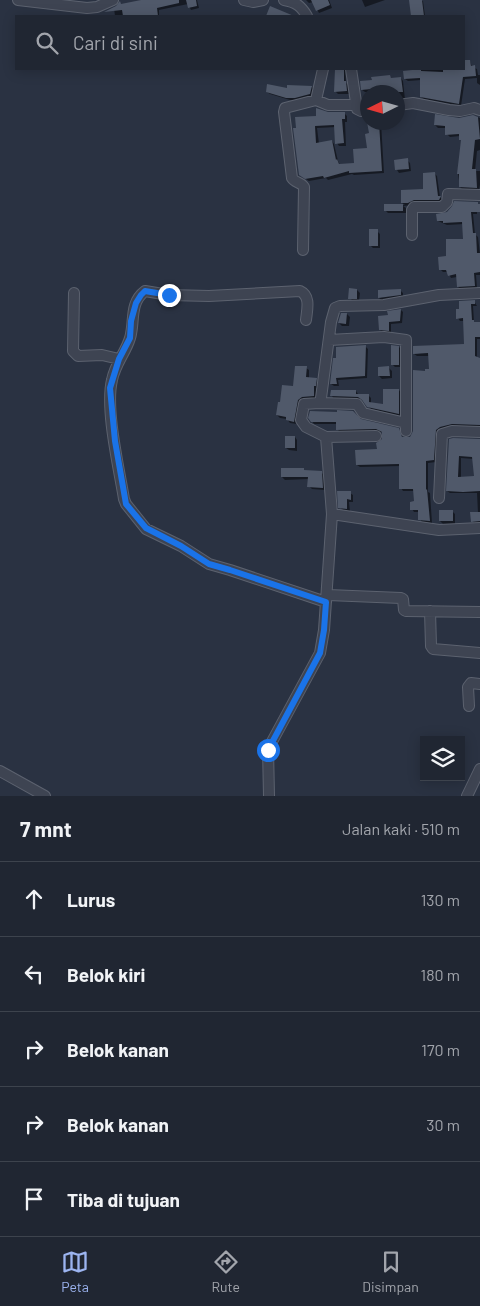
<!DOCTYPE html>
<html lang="id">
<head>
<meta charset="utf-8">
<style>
	:root { --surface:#202632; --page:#2d323e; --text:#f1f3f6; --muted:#a2a5ac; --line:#3d434d; --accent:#9cb4f0 }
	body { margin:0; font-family:Barlow,sans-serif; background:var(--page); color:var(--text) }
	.controls { position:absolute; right:15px; bottom:15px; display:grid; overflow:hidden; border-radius:0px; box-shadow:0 2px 12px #0003 }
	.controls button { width:45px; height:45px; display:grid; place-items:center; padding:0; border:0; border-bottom:1px solid var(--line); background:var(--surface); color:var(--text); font:25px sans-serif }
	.compass { position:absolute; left:360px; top:85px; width:45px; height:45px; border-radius:50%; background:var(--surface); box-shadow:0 2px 12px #0003; rotate:265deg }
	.stop { position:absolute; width:15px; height:15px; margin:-11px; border:4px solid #1a73e8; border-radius:50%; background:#fff }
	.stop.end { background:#1a73e8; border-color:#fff; box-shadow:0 1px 5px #0008 }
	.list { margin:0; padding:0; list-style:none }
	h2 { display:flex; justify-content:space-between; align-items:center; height:65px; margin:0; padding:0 20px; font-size:21px }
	h2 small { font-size:16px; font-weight:400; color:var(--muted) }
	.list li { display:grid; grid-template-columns:32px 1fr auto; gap:15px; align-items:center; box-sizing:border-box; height:75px; padding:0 20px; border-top:1px solid var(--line) }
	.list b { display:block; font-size:19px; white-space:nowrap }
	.list em { font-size:16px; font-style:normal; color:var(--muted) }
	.icon { flex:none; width:28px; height:28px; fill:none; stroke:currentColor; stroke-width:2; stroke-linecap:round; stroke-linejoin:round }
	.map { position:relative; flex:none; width:480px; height:796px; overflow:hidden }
	.search { position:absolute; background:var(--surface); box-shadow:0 2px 12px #0003; left:15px; right:15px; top:15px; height:55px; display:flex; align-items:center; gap:12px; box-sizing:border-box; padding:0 18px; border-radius:0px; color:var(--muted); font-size:19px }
	.sheet { height:440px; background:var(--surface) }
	nav { display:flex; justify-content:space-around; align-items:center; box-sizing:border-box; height:70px; border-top:1px solid var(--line); background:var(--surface); font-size:14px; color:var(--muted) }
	nav a { display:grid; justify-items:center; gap:2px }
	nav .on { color:var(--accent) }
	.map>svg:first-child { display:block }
	.shadow { fill:#0007; fill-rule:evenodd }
	.building { fill:#50596a; fill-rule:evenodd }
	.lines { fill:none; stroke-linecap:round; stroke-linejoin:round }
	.street-casing { stroke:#5c626f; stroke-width:12 }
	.street { stroke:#3e4452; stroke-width:10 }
	.route { stroke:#1a73e8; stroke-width:6 }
</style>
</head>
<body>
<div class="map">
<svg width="480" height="796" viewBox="0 0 480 796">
	<rect width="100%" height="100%" fill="#2a3242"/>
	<path class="shadow" d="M144 0H197L199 8 191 10 188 4 159 10V16H115L114 8 121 5Z
		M306 0H329L332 8 319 13 313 2 309 3Z
		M362 0H385L365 7Z
		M410 0 423 1 425 16H413Z
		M470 61 472 67 477 69 478 75H480V85L477 83V78L465 79 461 106 424 99 421 97V80L408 81 405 79 417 69H464V62Z
		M336 69H345L346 83 348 85 349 94H338L335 91Z
		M390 77 392 79 401 78 403 81 405 100 398 102V92H365L362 90Z
		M312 87 314 90 313 97 299 101 290 100 270 94 267 92Z
		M327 113H344L347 116V122H345L346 146H339L337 143 336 127 317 128 319 144 332 141 334 144 338 161 340 165 356 164 369 149 370 134 368 122H381L384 173 354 175 352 174 328 180 326 178 309 181 300 175 318 117Z
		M474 116 480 118V150L477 151 475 171H480V185L479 190H463L460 187 458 174 462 142 460 136 450 137 447 134 446 128H438L435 125Z
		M407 160 410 163 411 171 399 173 397 170Z
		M434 173 437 176 440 197 443 200 442 202 403 206 406 208V213H388L385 210V206L405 205 402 203 425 190Z
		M477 206V214H473L475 234 478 237 480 254V275H476L477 288 461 289 458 287 457 277 451 278 448 272H443L440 269 447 257 464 241V224L447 225 438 221Z
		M377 231 380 234V248H373L370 245Z
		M357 290 360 293 359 301H353L350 298Z
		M400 290 403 293V297L382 301 379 298Z
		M474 301 477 306H473L474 322 480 323V339H477V358L480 359V428L443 430 436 462 428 463V492L430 493 432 523 422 522 420 519 419 512H414L412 509 415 503V491H403L401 488 400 466 360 467 357 465 378 450 384 436 382 432H340L337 429V424H314L312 421H361L398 430 403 438H411L414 431 426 372 431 370 430 356H417L414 354 465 345 464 321H460L458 318 457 310Z
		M401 310 403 312 402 323 391 324V333L382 332 380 330 389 316Z
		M347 314 350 317 349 326H342L339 323Z
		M365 346 368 349 367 378 338 380 339 386H334L331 384 334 360Z
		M399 347 402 350V367H395L392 364Z
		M306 368 309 370V379H316L319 382 318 388H316V399L300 405 297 424 290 423 287 419 280 418 277 415Z
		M389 368 392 371V378L382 379 379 376Z
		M399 390 401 393V416L371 409 361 399H334L332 396 356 391 358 394 369 396 371 398V403L385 406Z
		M295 437 297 440V451L289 450 286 448Z
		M450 440H480V524H475L472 521 478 513 477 493H450L447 491ZM461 458 474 459 476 477 461 478Z
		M305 471 321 472 324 475 325 490 312 489 309 486V479L285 480 282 477Z
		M350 493 353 495V502H349L350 512 343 510 340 507Z
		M452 511 455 514V524H443L440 521Z"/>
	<path class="building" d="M141 0H179V3L157 8 158 16H123L122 10 104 12 116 6 120 1 121 4Z
		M186 0H196L197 6 188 8Z
		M311 0H328L330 5 316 11Z
		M409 0H422L424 16H411Z
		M270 6 294 16H266Z
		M464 60H470L471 66 475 65 476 76 463 77 459 104 420 97V78L404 79 403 71 421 69V71L443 72V69H464Z
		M335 69H344V81H346L347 91 334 92Z
		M390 75 391 78 401 77 403 92H372V89L361 90 360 81 372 80 371 77Z
		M267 84 287 88V85L312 86 310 94 295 98H286L266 92Z
		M316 108 328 112H345V119H342L344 143 335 144 334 125 315 126 316 143 332 140 336 160 337 159 339 164 354 163 353 149 367 148 365 134 369 133 367 122H379L382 171 349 173V171L324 178 323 176 305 179 299 175 293 128H296L295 117 316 116Z
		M435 114 459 118 473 115 478 117 480 139 475 140 472 169H476L477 188 459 187V174H457L461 140H459V134L445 135V126L434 125Z
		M408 158 409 169 395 170 394 160Z
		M435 172 438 196H441L439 200H414L408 203H401V190L423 189V173Z
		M454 201 478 202V204H480V212H471L473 233H476L477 253H480V272L474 273 475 286 457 287 456 274 448 276 446 270H439L438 257 446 256V239H463L462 222 443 223V221H437L436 214 447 212 452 206Z
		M384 204H403V211H384Z
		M369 229H378V246H369Z
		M349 288 357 289V299H348Z
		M401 289V295L378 298V290Z
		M475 300V304H471L472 320H474V322H480V337H475V356L480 358V425L452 424 440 427 436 430 434 460 426 461V490L427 489 430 521 418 520V510H410V502L414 501 413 489H399V464L356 465 355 450 377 449 376 443 382 439V432L376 429 336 430V422H311L308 418 310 411 337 412V410L353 411 361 419 399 428 402 437H410L413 431V370L425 371V369H429L428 353 413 354V346L464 344 463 318 456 319V309H459V301Z
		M401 309 400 321 389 322V331L379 330 378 316 388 315 387 311Z
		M341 313H347L346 324 338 323Z
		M366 345 365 376 336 378 337 384H330L333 358H336V347Z
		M391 345 399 346V365H391Z
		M295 366H307L306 377 317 378 316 386H314V396L302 397 298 400 294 422 286 420V417L276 415 278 402H280L282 385 293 386Z
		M389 366 390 376H378V367Z
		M383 389H399V414L367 407 362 400 358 397 330 396 331 390H356V394H369V402L383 404Z
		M285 436H295V448H285Z
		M453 438 480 439V491L463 492 446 491 449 439ZM459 456 472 457 474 476 458 477Z
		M281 468H304V470L322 471 323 488 307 487 308 477H281Z
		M337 491H351V500L347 499V509L338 508Z
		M439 510H453V521H439Z
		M470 512H480V521L471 522Z"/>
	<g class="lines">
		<g class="street-casing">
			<path id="street" d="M18 0 87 8 97 7 113 0
				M244 0 253 2 263 0
				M284 0C296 2 301 6 307 16
				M351 69 357 109 361 111 368 109
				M316 100 323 69
				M398 105 413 103 449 110 460 111 474 108 480 110
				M412 235V210L414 207H442L447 202 448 194H451L480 195
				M303 250 304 187C301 182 295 183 292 178L284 112 285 108 316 100 328 105H357
				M74 293 73 351 78 356 102 355 119 359
				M306 320C307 310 311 296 300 291L209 296 169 295 145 291C129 303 135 322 130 338 126 352 115 364 112 380 105 409 119 468 124 499L126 504 146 529 181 546 209 564 230 570 326 602
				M329 340 384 337 406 340V431
				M319 403 357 404 363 413 406 423
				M376 436 326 437 306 427 301 420 304 404 319 403 321 398 331 322 335 308 340 306 384 305 439 295 480 293
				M439 498 442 434 452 431 480 432
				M332 514 439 530 480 528
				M328 595 401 598 403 599 404 610 406 611 480 612
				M430 611 431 646 433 649 480 653
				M469 706 468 687 471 683 480 684
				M0 771 45 796
				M269 796 268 749 320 653 324 630 332 514 326 437
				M467 796 480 769"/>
		</g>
		<use href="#street" class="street"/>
	</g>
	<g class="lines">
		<path class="route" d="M169 295 145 291 141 295 136 303 131 321 130 338 119 359 110 388 115 441 126 504 146 528 181 546 209 564 230 570 326 602 324 630 320 653 268 750"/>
	</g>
</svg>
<div class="controls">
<button><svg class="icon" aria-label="layers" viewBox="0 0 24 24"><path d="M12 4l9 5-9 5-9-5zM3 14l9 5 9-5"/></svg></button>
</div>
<svg class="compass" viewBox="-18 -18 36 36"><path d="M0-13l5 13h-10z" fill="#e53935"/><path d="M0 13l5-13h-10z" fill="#a2a5ac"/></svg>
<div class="stop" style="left:268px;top:750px"></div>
<div class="stop end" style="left:169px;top:295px"></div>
<div class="search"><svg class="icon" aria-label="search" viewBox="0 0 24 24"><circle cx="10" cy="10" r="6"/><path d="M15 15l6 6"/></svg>Cari di sini</div>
</div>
<section class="sheet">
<h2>7 mnt<small>Jalan kaki · 510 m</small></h2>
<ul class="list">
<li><svg class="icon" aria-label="ahead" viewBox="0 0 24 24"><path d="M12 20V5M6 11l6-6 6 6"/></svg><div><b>Lurus</b></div><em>130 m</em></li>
<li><svg class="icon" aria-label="left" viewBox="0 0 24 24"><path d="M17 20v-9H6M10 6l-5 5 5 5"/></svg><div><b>Belok kiri</b></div><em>180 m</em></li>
<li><svg class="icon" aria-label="right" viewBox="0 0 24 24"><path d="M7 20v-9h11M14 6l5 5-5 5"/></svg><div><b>Belok kanan</b></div><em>170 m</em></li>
<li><svg class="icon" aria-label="right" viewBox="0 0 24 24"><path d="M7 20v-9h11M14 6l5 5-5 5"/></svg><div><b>Belok kanan</b></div><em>30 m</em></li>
<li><svg class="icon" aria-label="arrive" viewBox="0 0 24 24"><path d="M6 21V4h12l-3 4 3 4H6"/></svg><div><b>Tiba di tujuan</b></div></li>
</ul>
</section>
<nav>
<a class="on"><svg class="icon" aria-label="map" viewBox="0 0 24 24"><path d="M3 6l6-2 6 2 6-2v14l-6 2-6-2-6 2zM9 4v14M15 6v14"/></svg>Peta</a>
<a><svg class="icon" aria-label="directions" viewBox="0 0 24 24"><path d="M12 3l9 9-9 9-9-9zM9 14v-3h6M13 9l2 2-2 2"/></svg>Rute</a>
<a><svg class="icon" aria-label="saved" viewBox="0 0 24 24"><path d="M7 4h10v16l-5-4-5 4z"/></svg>Disimpan</a>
</nav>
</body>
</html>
